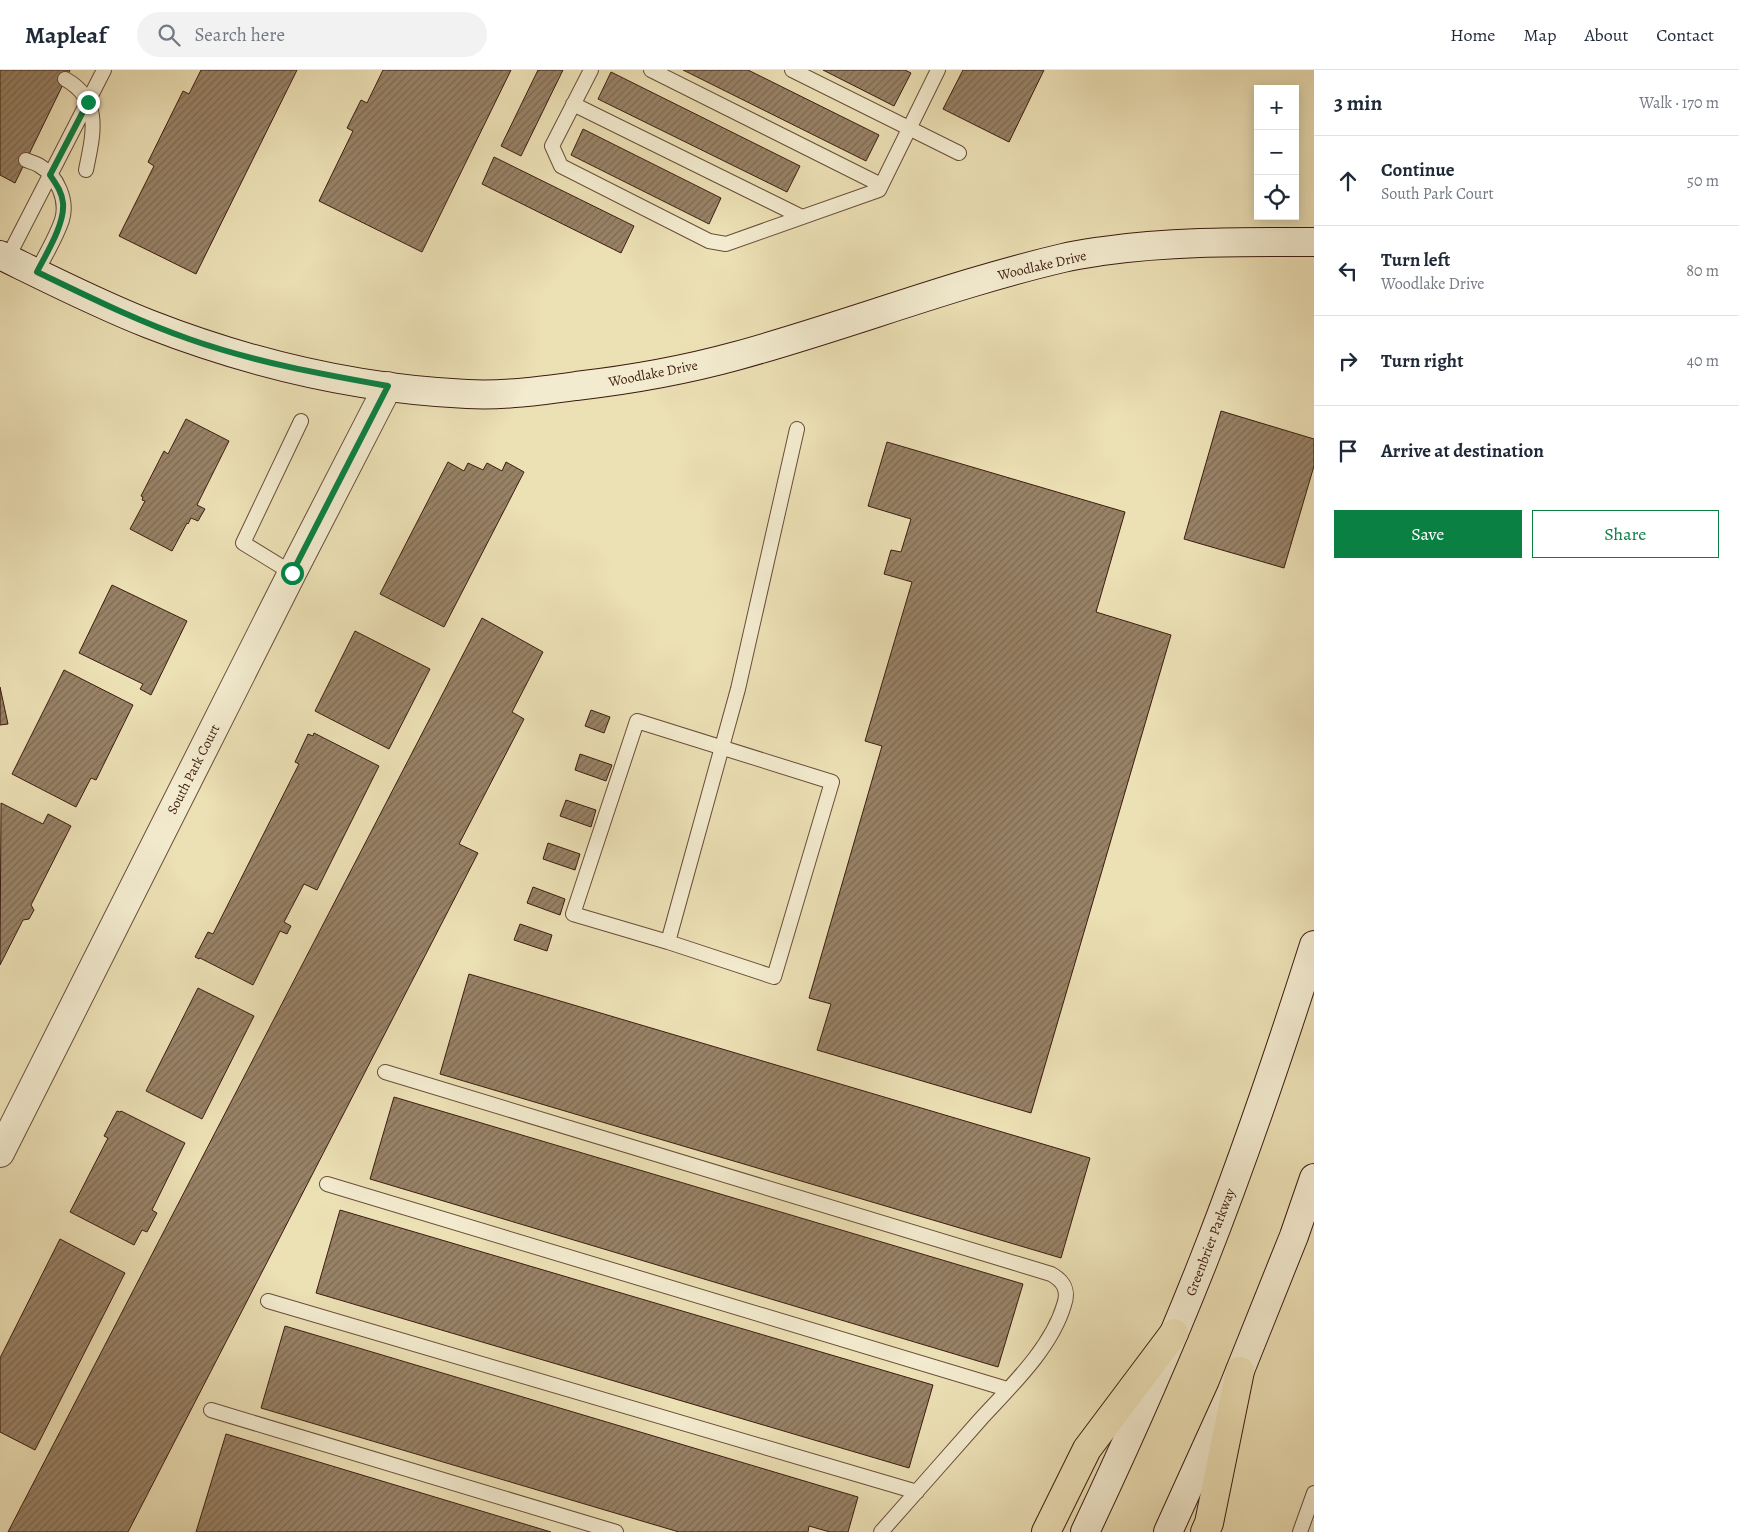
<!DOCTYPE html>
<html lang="en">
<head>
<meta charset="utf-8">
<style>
	:root { --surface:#fff; --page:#f2f2f3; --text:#1f2937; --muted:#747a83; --line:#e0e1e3; --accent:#0b8043 }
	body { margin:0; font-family:Alegreya,serif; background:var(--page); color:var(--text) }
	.controls { position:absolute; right:15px; top:15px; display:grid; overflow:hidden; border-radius:0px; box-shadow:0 2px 12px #0003 }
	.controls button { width:45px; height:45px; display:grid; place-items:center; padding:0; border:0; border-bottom:1px solid var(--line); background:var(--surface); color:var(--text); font:25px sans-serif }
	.stop { position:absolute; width:15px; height:15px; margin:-11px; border:4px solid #0b8043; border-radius:50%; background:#fff }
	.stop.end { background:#0b8043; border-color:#fff; box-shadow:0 1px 5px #0008 }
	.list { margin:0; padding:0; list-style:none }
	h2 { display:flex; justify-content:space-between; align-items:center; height:65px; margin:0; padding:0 20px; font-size:21px }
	h2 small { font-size:16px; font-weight:400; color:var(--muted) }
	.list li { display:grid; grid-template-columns:32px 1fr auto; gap:15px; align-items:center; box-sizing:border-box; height:90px; padding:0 20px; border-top:1px solid var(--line) }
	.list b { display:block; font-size:19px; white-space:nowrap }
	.list p { margin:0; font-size:16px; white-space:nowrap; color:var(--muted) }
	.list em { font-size:16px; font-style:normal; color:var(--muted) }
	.actions { display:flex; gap:10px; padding:15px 20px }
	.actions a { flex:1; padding:11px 0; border:1px solid var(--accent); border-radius:0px; text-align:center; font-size:18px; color:var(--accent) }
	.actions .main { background:var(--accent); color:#fff }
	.icon { flex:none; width:28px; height:28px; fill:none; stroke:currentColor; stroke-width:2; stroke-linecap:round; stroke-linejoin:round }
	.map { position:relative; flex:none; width:1314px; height:1462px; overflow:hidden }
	header { display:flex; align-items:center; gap:30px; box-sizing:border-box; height:70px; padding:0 25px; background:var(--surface); border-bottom:1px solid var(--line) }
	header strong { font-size:24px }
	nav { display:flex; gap:28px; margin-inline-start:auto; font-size:18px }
	.search { width:350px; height:45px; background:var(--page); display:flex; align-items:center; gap:12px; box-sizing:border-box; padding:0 18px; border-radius:28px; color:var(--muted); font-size:19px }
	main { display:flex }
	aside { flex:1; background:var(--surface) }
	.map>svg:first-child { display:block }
	.building { fill:url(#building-hatch); stroke:#3d1c10 }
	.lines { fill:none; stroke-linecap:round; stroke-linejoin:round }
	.lane-casing { stroke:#694d39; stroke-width:16 }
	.street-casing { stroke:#694d39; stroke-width:30 }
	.secondary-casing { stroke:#3d1c10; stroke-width:30 }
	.highway-casing { stroke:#3d1c10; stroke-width:30 }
	.lane { stroke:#f3ebcf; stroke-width:14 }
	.street { stroke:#f3ebcf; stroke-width:28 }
	.secondary { stroke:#f3ebcf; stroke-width:28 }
	.highway { stroke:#ece0b5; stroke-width:28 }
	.route { stroke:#0b8043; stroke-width:6 }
	.labels { text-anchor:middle; stroke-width:4; stroke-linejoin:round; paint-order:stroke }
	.street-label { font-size:14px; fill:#3d1c10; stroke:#f3ebcf }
</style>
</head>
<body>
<header>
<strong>Mapleaf</strong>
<div class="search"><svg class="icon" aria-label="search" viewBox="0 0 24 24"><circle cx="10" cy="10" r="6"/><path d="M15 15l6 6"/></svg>Search here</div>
<nav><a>Home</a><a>Map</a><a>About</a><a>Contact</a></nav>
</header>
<main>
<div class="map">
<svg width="1314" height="1462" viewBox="0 0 1314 1462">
	<defs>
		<pattern id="building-hatch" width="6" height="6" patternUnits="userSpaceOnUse" patternTransform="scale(1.25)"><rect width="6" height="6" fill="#988266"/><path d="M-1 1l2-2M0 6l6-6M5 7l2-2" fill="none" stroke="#7d6a53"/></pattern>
	</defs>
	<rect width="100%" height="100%" fill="#ece0b5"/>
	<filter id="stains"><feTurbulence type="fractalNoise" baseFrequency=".004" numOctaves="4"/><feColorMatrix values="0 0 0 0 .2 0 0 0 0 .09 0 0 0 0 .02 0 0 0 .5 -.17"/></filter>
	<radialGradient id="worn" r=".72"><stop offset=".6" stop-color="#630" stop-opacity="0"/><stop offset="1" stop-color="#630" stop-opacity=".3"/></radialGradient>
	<path class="building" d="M0 0H70L15 113 0 105Z
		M201 0H297L196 204 119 166 154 96 148 92 183 21 189 24Z
		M383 0H511L422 182 319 131 353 61 347 58 361 30 367 33Z
		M538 0H563L521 86 501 76Z
		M683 0H748L879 65 866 91Z
		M823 0H905L911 3 894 36Z
		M963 0H1044L1009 72 943 39Z
		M611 2 800 96 787 122 598 29Z
		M583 59 721 128 709 154 571 85Z
		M494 87 634 156 621 183 482 114Z
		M1221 341 1314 369V396L1284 498 1184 469Z
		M186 349 229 371 197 435 205 439 198 451 191 448 188 454 187 453 172 481 130 459 145 431 142 430 143 427 141 426 164 381 168 384Z
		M887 372 1125 442 1096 542 1171 565 1031 1043 817 980 831 934 809 928 882 676 865 671 912 512 884 504 891 480 901 482 911 449 868 436Z
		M448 392 464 401 468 393 483 400 487 393 502 401 506 392 524 402 444 557 380 524Z
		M112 515 187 551 151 625 140 619 143 614 79 583Z
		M482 548 543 582 512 642 524 649 459 774 478 783 128 1462H8Z
		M355 561 430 599 389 679 315 641Z
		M64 600 133 635 96 710 91 708 76 737 12 704Z
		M0 617 8 654 0 655Z
		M591 640 610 647 604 663 585 656Z
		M314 663 379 696 317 820 304 814 284 852 291 856 287 864 280 861 253 915 200 888 199 889 195 887 208 862 213 864 299 694 295 692 308 664 313 666Z
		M580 684 612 695 606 711 575 700Z
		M566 730 596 740 591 757 560 746Z
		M1 733 43 754 48 744 71 756 31 835 34 840 29 849 23 850 0 895Z
		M548 773 580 784 575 800 543 789Z
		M533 817 565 829 560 845 527 833Z
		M520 854 552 865 547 881 514 870Z
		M469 904 1090 1088 1061 1188 440 1004Z
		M198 918 254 946 202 1049 146 1021Z
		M394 1027 1023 1214 998 1297 370 1109Z
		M117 1041 120 1042 121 1041 185 1073 152 1140 157 1143 147 1162 142 1160 134 1175 70 1142 108 1068 104 1066Z
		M340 1140 933 1315 909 1398 316 1223Z
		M60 1169 125 1203 35 1380 0 1362V1288Z
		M285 1256 858 1427 848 1462H830L809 1456 808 1462H679L261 1338Z
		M226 1364 551 1462H196Z"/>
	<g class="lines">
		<g class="lane-casing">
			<path id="lane" d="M591 0 552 76 561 96 709 171 726 174 879 120 938 0
				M651 0 881 115
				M792 0 959 83
				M65 9C103 30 93 65 86 100
				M573 34 802 147
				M26 90C30 92 36 93 40 96 57 106 68 130 62 150 56 168 45 185 37 202
				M7 189 104 0
				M292 503 243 473 301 351
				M668 872 774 907 832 712 637 651 573 844 668 872 738 619 797 359
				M385 1002 1051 1204C1064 1211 1069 1221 1064 1235 1051 1279 1009 1318 979 1351 946 1388 914 1425 881 1462
				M327 1114 1007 1319
				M268 1231 917 1422
				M211 1340 616 1462
				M1300 1462 1314 1423"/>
		</g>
		<g class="street-casing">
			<path id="street" d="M0 1083 292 503 388 316"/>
		</g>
		<g class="secondary-casing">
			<path id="secondary" d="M0 185C49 209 98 234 149 254 249 293 359 319 467 324 503 326 540 321 576 316 628 310 685 300 736 286 846 256 952 214 1063 188 1076 185 1090 183 1103 181 1173 171 1244 172 1314 172
				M1085 1462C1127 1373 1167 1283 1203 1192 1244 1088 1280 982 1314 875
				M1168 1462 1231 1323 1294 1166 1314 1108"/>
		</g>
		<g class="highway-casing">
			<path id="highway" d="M1046 1462 1087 1379 1174 1263
				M1205 1462 1209 1453 1240 1301"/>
		</g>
		<use href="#lane" class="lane"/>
		<use href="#street" class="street"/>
		<use href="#secondary" class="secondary"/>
		<use href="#highway" class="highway"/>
	</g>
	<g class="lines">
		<path class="route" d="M88 32 50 105C56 114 62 122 63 133 65 154 46 184 37 202 87 226 137 251 189 269 254 292 321 304 388 316L292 503"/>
	</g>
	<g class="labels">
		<g class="street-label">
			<text transform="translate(1042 195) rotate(-13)" y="5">Woodlake Drive</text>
			<text transform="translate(653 303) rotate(-11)" y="5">Woodlake Drive</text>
			<text transform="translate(193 699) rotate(-63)" y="5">South Park Court</text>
			<text transform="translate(1210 1172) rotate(-69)" y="5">Greenbrier Parkway</text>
		</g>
	</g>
	<rect width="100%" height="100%" filter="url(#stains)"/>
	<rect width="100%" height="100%" fill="url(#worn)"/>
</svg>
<div class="controls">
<button>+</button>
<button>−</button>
<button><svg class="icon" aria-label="locate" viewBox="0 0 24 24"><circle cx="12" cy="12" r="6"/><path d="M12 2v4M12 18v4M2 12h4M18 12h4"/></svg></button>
</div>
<div class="stop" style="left:292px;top:503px"></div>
<div class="stop end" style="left:88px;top:32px"></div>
</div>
<aside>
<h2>3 min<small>Walk · 170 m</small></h2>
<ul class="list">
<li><svg class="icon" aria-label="ahead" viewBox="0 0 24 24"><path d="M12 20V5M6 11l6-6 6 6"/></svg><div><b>Continue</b><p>South Park Court</p></div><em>50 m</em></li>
<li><svg class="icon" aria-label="left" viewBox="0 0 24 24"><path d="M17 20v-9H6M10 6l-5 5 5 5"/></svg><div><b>Turn left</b><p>Woodlake Drive</p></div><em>80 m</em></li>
<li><svg class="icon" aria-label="right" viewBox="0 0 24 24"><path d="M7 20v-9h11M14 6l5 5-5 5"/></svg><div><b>Turn right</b></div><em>40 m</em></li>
<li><svg class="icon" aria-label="arrive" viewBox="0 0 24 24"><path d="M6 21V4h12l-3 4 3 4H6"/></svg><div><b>Arrive at destination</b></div></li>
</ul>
<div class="actions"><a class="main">Save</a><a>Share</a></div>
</aside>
</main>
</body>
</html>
